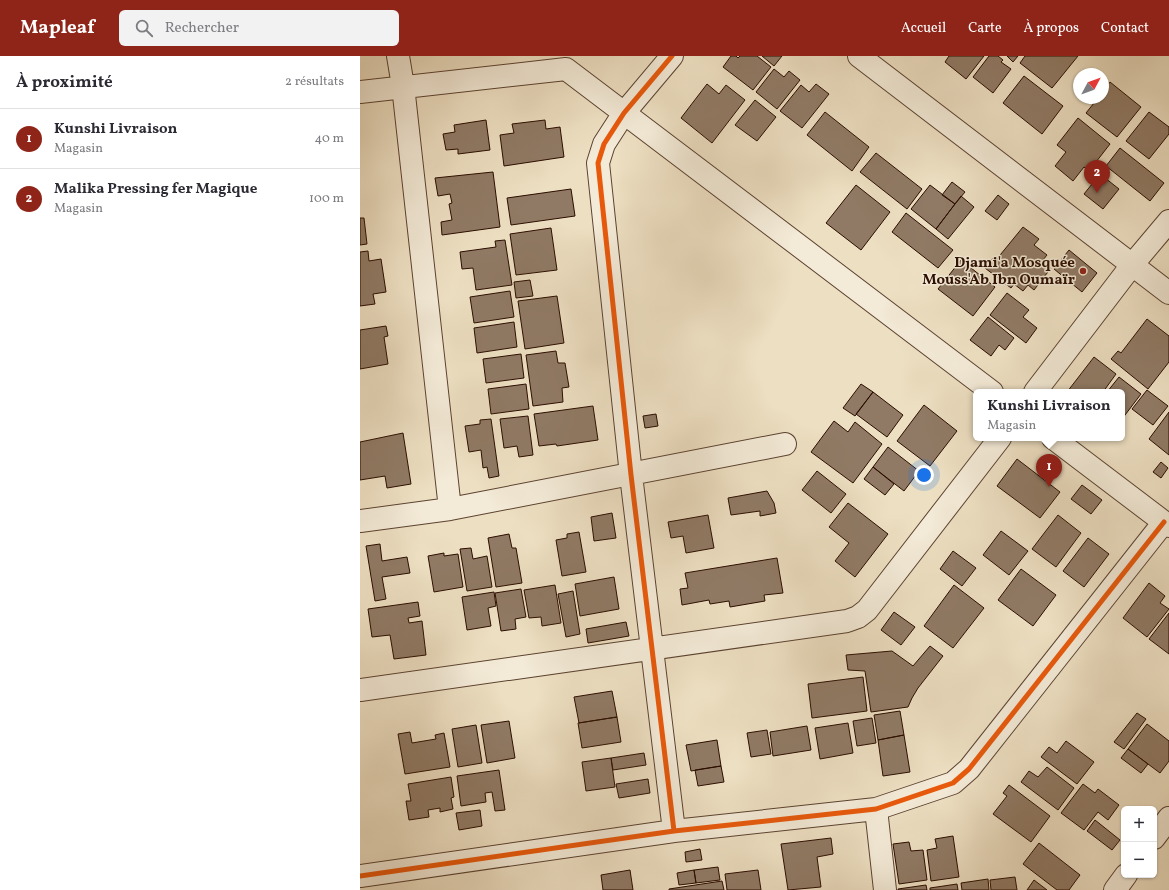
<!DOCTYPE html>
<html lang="fr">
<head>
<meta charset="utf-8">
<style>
	:root { --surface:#fff; --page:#f2f2f3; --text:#2b2b33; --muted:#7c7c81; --line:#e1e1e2; --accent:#8f2418 }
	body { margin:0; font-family:Vollkorn,serif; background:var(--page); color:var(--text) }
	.controls { position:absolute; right:12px; bottom:12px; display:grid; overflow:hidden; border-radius:6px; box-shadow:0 1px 3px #0004 }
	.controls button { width:36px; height:36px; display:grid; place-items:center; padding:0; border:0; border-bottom:1px solid var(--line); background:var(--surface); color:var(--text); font:20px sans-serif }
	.compass { position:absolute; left:713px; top:12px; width:36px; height:36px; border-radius:50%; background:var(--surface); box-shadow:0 1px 3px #0004; rotate:49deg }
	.you { position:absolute; left:564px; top:419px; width:14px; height:14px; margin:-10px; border:3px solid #fff; border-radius:50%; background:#1a73e8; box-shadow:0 0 0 6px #1a73e833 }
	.badge { display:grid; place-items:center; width:26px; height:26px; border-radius:50%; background:var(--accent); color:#fff; font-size:13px; font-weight:700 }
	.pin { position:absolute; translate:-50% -33px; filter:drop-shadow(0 1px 2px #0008) }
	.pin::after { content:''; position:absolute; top:21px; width:14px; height:12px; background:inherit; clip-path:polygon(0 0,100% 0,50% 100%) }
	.popup { position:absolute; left:613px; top:333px; width:152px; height:52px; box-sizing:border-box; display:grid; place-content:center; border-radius:6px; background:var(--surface); filter:drop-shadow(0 1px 3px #0005); font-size:13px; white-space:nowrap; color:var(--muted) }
	.popup b { font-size:15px; color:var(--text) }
	.popup::after { content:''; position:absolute; left:50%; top:100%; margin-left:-8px; border:8px solid transparent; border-top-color:var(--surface) }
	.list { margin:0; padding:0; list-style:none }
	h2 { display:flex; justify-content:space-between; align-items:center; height:52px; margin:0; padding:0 16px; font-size:17px }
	h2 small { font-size:13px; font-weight:400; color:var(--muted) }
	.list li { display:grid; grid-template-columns:26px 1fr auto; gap:12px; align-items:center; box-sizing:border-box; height:60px; padding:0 16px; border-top:1px solid var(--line) }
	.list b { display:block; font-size:15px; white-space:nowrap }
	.list p { margin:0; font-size:13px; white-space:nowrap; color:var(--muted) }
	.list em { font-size:13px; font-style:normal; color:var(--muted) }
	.icon { flex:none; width:22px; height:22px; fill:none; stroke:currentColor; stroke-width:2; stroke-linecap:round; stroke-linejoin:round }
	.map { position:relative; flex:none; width:809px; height:834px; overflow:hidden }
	header { display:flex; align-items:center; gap:24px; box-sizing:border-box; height:56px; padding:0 20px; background:var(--accent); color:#fff }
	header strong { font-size:19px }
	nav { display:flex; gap:22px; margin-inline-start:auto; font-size:14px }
	.search { width:280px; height:36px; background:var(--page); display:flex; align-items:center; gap:10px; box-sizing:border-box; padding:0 14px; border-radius:6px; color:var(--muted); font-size:15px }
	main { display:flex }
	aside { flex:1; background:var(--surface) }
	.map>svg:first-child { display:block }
	.building { fill:#907a65; stroke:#2b0d00 }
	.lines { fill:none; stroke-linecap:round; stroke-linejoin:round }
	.minor-casing { stroke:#5c4230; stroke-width:24 }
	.minor { stroke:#f3ead7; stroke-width:22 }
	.cycleway-casing { stroke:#f3ead7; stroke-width:8 }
	.cycleway { stroke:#e8590c; stroke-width:5 }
	.poi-dot { fill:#8f2418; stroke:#f3ead7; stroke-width:1.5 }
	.labels { text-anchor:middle; stroke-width:3; stroke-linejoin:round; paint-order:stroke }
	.poi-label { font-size:15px; font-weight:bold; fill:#2b0d00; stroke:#f3ead7; text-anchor:end }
</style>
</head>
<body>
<header>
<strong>Mapleaf</strong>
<div class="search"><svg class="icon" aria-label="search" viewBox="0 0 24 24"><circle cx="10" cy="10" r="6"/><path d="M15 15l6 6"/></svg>Rechercher</div>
<nav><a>Accueil</a><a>Carte</a><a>À propos</a><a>Contact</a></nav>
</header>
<main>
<aside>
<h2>À proximité<small>2 résultats</small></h2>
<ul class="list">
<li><span class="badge">1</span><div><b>Kunshi Livraison</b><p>Magasin</p></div><em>40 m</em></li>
<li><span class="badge">2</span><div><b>Malika Pressing fer Magique</b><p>Magasin</p></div><em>100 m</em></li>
</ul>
</aside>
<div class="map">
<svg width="809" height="834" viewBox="0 0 809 834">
	<rect width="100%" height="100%" fill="#eddfc2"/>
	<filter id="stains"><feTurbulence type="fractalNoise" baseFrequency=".005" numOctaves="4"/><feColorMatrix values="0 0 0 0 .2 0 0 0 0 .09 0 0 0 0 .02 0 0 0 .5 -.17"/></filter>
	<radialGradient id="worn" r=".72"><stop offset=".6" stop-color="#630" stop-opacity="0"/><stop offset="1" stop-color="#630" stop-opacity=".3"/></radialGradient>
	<path class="building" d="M371 0H376L378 2 380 0H397L411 11 393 34 363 11Z
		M402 0H422L414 10Z
		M589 0H624L606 23 585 6Z
		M629 0H638L643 4 641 6 651 13 633 37 613 21Z
		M647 0H658L653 6Z
		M665 0H718L692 32 660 7Z
		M414 13 424 21 429 15 440 24 417 53 396 36Z
		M664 20 703 50 682 78 643 47Z
		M750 26 781 51 757 81 726 57 738 42H743V35Z
		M347 28 359 38 366 29 385 44 352 87 321 62Z
		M456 28 469 38 442 72 420 55 441 29 449 36Z
		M395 44 416 61 397 85 375 69Z
		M465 56 509 91 492 115 447 79Z
		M789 56 809 71V78L789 103 766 85Z
		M718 62 750 88 729 115 724 111 713 125 695 110 706 96 697 89Z
		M126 64 130 94 98 98V93L86 94 83 78 95 76 94 69Z
		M185 64 186 73 200 71 204 101 144 110 140 79 154 77 152 68Z
		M760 92 804 127 790 145 746 110Z
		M516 97 562 133 547 153 500 116Z
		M133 116 140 171 82 179 81 166 92 164 89 148 92 147 90 138 78 140 75 122Z
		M740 118 759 133 743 153 724 138Z
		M592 126 605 136 595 148 582 139Z
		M496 129 530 156 501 194 466 167Z
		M570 129 595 148 576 173 551 153Z
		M211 133 215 160 151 169 147 142Z
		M638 139 649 148 637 164 625 155Z
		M601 140 614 151 588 183 576 173Z
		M546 157 593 194 578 212 532 176Z
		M0 162H4L7 188 0 189Z
		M663 171 679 183 674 189 687 199 683 204 691 212 674 234 668 229 663 235 654 228 651 232 625 212 633 202 636 204Z
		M191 172 197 214 156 219 150 178Z
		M145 184 152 229 116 234 113 212 102 213 100 196 136 191 135 185Z
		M709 194 737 217 722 236 694 213Z
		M8 195 9 205 21 203 26 236 13 238 15 248 0 250V196Z
		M601 204 635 231 613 260 578 233Z
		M170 224 173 240 156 242 154 226Z
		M150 235 154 261 114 267 110 241Z
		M647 237 669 254 663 261 677 272 666 287 630 259Z
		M197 240 204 287 165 293 158 245Z
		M628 261 654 282 645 294 639 289 631 300 610 284Z
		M787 263 809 280V306L788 333 751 303 758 295 761 297Z
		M154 266 157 291 117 297 114 272Z
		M26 270 28 280 24 281 28 308 0 313V274Z
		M196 295 198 307H205L209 331 202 332 203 346 173 350 166 299Z
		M161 298 164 322 126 327 123 303Z
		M734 301 756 318 743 336H707Z
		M759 321 781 338 762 363V336H747Z
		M166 328 169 353 131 358 128 333Z
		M501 328 513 336 495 360 483 352Z
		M787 334 808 350 793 369 772 353Z
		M513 336 543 359 527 381 496 358Z
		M564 349 597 375 570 410 537 385Z
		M233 350 238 384 197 390 196 388 179 390 174 358Z
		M809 356V399L789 383Z
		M296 358 298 370 285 372 283 360Z
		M168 360 173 399 159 401 157 390 144 392 140 363Z
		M131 363 139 420 129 422 127 411 123 412 121 394 109 396 105 370 120 368V364Z
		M474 365 488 376 495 366 522 388 493 427 451 396Z
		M43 377 51 428 27 432 25 420 0 424V386Z
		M528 391 559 415 544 435 513 411Z
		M657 403 700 436 680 462 637 430Z
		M801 406 808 412 801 422 793 416Z
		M513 411 534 428 525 439 504 423Z
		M457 415 486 438 471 457 442 434Z
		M722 429 742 444 731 458 711 443Z
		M407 435 414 447 416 457 400 460V455L371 459 368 442Z
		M488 447 528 478 495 521 475 505 489 487 469 471Z
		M252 457 256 482 234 485 231 461Z
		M348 459 354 492 326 497 323 480 311 482 308 466Z
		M698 459 721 477 696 511 672 493Z
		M641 475 668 495 649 519 623 499Z
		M219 476 226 516 202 520 196 484 207 482V478Z
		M149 478 152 492H156L162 527 136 531 128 482Z
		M728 482 749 498 724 531 703 515Z
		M20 488 22 505 47 501 50 517 22 521 26 543 15 545 6 490Z
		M111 492 113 503 127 500 132 531 107 535 100 493Z
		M593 495 616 512 602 530 580 513Z
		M84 497V500L98 498 103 531 74 536 68 500Z
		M417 502 423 537 404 539 405 545 370 551 369 545 350 548 349 544 322 549 320 533 328 532 325 517Z
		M661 513 696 539 673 570 638 544Z
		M254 521 259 553 220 560 215 528Z
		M789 527 805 540 800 547 809 553 787 581 763 562Z
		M195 529 201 567 182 570 181 561 169 562 164 534Z
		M594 529 624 552 593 592 564 570Z
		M161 533 166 561 155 563 156 573 141 575 135 537Z
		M213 535 220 578 206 581 198 538Z
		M134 536 136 550 128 552 131 570 107 574 102 541Z
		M58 546 60 560 48 562 49 567 62 565 66 599 34 603 30 579 12 581 8 553Z
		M534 556 555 571 541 589 521 574Z
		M809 557V598L789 583Z
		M266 566 269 580 228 587 226 573Z
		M570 590 583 600 558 632 552 642 548 651 511 656 505 615 488 614 486 599 532 595 553 610Z
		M503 621 507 655 452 662 448 628Z
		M252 635 257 661 219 667 214 641Z
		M540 655 544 679 518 684 514 659Z
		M777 657 786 663 764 693 754 686Z
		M257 661 261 686 222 692 218 667Z
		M512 662 516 687 497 690 493 665Z
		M149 665 155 702 127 707 121 669Z
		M488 667 493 697 460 703 455 672Z
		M787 668 809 685V705L800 717 768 693Z
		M116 669 122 707 98 711 92 673Z
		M447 670 451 694 413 700 410 676Z
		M407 674 411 698 391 701 387 677Z
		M50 676 52 687 76 683 75 679 84 677 90 711 45 718 38 678Z
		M544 679 550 716 523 720 518 684Z
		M357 684 361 710 331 715 326 689Z
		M706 685 734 706 717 728 681 701 689 691 697 697Z
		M768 693 788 708 781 717 761 702Z
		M284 697 286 709 253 714 251 702Z
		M251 702 255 731 226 735 222 706Z
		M361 710 364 726 338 730 335 714Z
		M687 711 714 732 698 754 661 726 669 715 678 721Z
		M139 714 145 754 135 755 132 736 125 737 126 746 101 750 97 720Z
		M91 721 94 741 91 742 93 753 80 756V752L68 754 69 761 49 764 46 745H51L48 728Z
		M288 723 290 737 259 742 256 728Z
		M723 728 735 737 738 733 759 749 748 764 738 756 724 774 701 757Z
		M649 729 690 760 671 786 633 758 647 740 643 737Z
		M120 754 122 770 99 774 96 757Z
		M735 764 760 784 752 794 727 775Z
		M593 780 599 821 571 825 567 794 577 792 575 783Z
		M471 782 473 798 457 801 461 831 428 834 421 788Z
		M549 786 551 795 563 794 567 824 539 828 533 788Z
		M679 787 720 819 709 834H697L663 808Z
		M340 793 342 804 326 806 325 796Z
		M358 811 360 824 336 827 334 814Z
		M270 814 273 834H243L241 819Z
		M334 814 336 827 319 829 317 817Z
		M398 814 401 834H367L365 818Z
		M655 821 657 834H631L630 824Z
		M628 823 629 834H602L601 827Z
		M674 824 687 834H667Z
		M362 825 364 834H309V833Z
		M597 828 598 834H570V832Z
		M566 829 567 834H538V833Z"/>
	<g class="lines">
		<g class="minor-casing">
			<path id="minor" d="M38 0 43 30 90 453
				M312 0 264 57 244 88 238 107 271 419 314 775
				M499 0 809 237
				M0 36 206 13 632 336
				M675 336 772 209 809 165
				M693 382 809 470
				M0 465 90 453 425 388
				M0 634 487 565 498 561 507 554 640 382
				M516 753 525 834
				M794 782 809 762
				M0 820 314 775 516 753 593 727 609 713 804 466
				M755 834 766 819"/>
		</g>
		<use href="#minor" class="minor"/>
		<g class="cycleway-casing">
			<path id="cycleway" d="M312 0 264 57 244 88 238 107 271 419 314 775
				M0 820 314 775 516 753 593 727 609 713 804 466"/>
		</g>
		<use href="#cycleway" class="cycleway"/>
	</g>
	<circle class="poi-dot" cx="723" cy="215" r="4"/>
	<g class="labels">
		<g class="poi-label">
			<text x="715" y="211">Djami'a Mosquée<tspan x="715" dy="17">Mouss'Ab Ibn Oumaïr</tspan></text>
		</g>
	</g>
	<rect width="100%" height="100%" filter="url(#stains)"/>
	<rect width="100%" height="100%" fill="url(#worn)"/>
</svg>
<div class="controls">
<button>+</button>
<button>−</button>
</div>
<svg class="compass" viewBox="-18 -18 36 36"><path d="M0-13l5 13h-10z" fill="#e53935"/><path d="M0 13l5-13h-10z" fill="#7c7c81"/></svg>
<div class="you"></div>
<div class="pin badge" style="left:689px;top:431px">1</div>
<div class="popup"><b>Kunshi Livraison</b>Magasin</div>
<div class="pin badge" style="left:737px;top:137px">2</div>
</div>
</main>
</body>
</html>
